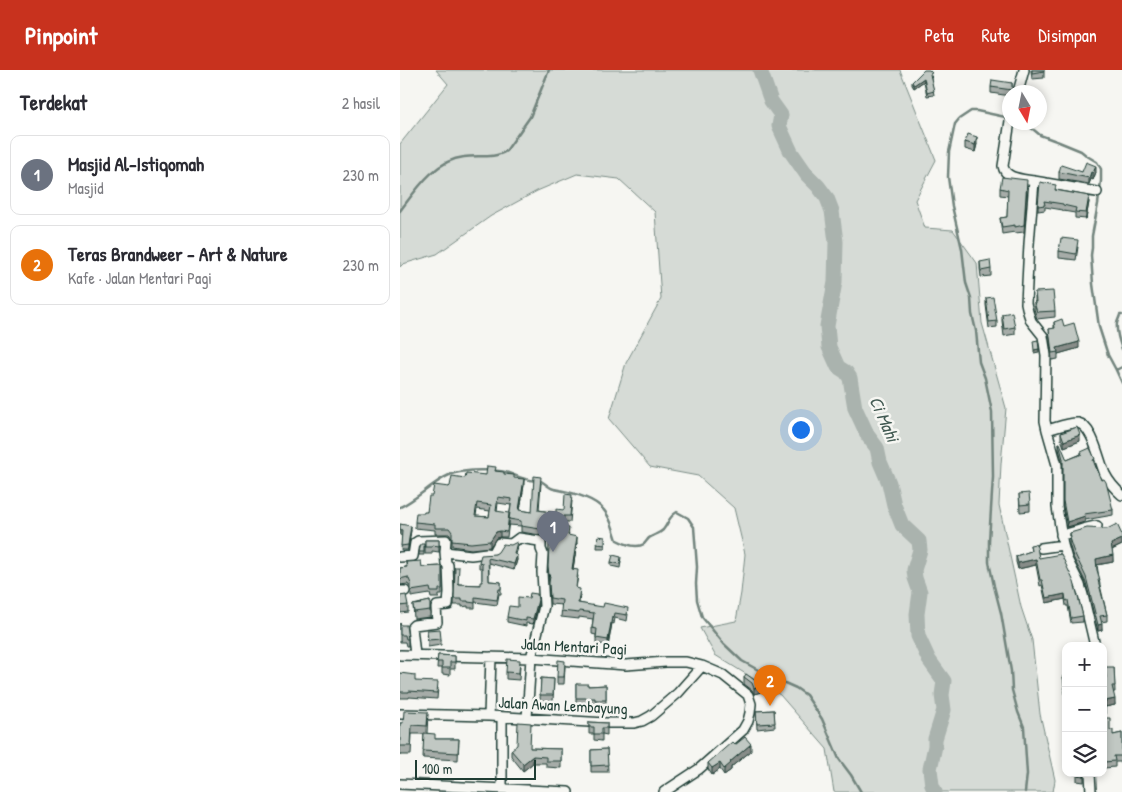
<!DOCTYPE html>
<html lang="id">
<head>
<meta charset="utf-8">
<style>
	:root { --surface:#fff; --page:#f2f2f3; --text:#2b2b33; --muted:#7c7c81; --line:#e1e1e2; --accent:#c8321e }
	body { margin:0; font-family:"Patrick Hand",sans-serif; background:var(--page); color:var(--text) }
	.controls { position:absolute; right:15px; bottom:15px; display:grid; overflow:hidden; border-radius:10px; box-shadow:0 2px 8px #0003 }
	.controls button { width:45px; height:45px; display:grid; place-items:center; padding:0; border:0; border-bottom:1px solid var(--line); background:var(--surface); color:var(--text); font:25px sans-serif }
	.compass { position:absolute; left:602px; top:15px; width:45px; height:45px; border-radius:50%; background:var(--surface); box-shadow:0 2px 8px #0003; rotate:170deg }
	.scale { position:absolute; left:15px; bottom:12px; width:121px; box-sizing:border-box; padding-left:5px; border:2px solid #1f3d34; border-top:0; font-size:14px; line-height:18px; white-space:nowrap; color:#1f3d34; -webkit-text-stroke:4px #f6f6f2; paint-order:stroke }
	.you { position:absolute; left:400px; top:359px; width:18px; height:18px; margin:-12px; border:4px solid #fff; border-radius:50%; background:#1a73e8; box-shadow:0 0 0 8px #1a73e833 }
	.badge { display:grid; place-items:center; width:32px; height:32px; border-radius:50%; background:var(--accent); color:#fff; font-size:16px; font-weight:700 }
	.pin { position:absolute; translate:-50% -41px; filter:drop-shadow(0 1px 2px #0008) }
	.pin::after { content:''; position:absolute; top:26px; width:18px; height:15px; background:inherit; clip-path:polygon(0 0,100% 0,50% 100%) }
	.list { margin:0; padding:0; list-style:none }
	h2 { display:flex; justify-content:space-between; align-items:center; height:65px; margin:0; padding:0 20px; font-size:21px }
	h2 small { font-size:16px; font-weight:400; color:var(--muted) }
	.list li { display:grid; grid-template-columns:32px 1fr auto; gap:15px; align-items:center; box-sizing:border-box; height:80px; margin:0 10px 10px; padding:0 10px; border:1px solid var(--line); border-radius:10px }
	.list b { display:block; font-size:19px; white-space:nowrap }
	.list p { margin:0; font-size:16px; white-space:nowrap; color:var(--muted) }
	.list em { font-size:16px; font-style:normal; color:var(--muted) }
	.icon { flex:none; width:28px; height:28px; fill:none; stroke:currentColor; stroke-width:2; stroke-linecap:round; stroke-linejoin:round }
	.map { position:relative; flex:none; width:722px; height:722px; overflow:hidden }
	header { display:flex; align-items:center; gap:30px; box-sizing:border-box; height:70px; padding:0 25px; background:var(--accent); color:#fff }
	header strong { font-size:24px }
	nav { display:flex; gap:28px; margin-inline-start:auto; font-size:18px }
	main { display:flex }
	aside { flex:1; background:var(--surface) }
	.map>svg:first-child { display:block }
	.green { fill:#d6dbd6; stroke:#7a8c85 }
	.lines { fill:none; stroke-linecap:round; stroke-linejoin:round }
	.stream { stroke:#72847d; stroke-width:2.5 }
	.river { stroke:#aab3ae; stroke-width:15 }
	.minor-casing { stroke:#1f3d34; stroke-width:12 }
	.minor { stroke:#f6f6f2; stroke-width:9 }
	.wall { fill:#a6aca8; stroke:#1f3d34; fill-rule:evenodd }
	.shaded-wall { fill:#878c88; stroke:#1f3d34 }
	.building { fill:#c1c8c3; stroke:#1f3d34; fill-rule:evenodd }
	.labels { text-anchor:middle; stroke-width:5; stroke-linejoin:round; paint-order:stroke }
	.street-label { font-size:16px; fill:#1f3d34; stroke:#f6f6f2 }
	.water-label { font-size:18px; font-style:italic; fill:#425a52; stroke:#f6f6f2 }
</style>
</head>
<body>
<header>
<strong>Pinpoint</strong>
<nav><a>Peta</a><a>Rute</a><a>Disimpan</a></nav>
</header>
<main>
<aside>
<h2>Terdekat<small>2 hasil</small></h2>
<ul class="list">
<li><span class="badge" style="background:#6b7280">1</span><div><b>Masjid Al-Istiqomah</b><p>Masjid</p></div><em>230 m</em></li>
<li><span class="badge" style="background:#e8710a">2</span><div><b>Teras Brandweer - Art &amp; Nature</b><p>Kafe · Jalan Mentari Pagi</p></div><em>230 m</em></li>
</ul>
</aside>
<div class="map">
<svg width="722" height="722" viewBox="0 0 722 722">
	<rect width="100%" height="100%" fill="#f6f6f2"/>
	<filter id="ink" filterUnits="userSpaceOnUse"><feTurbulence type="fractalNoise" baseFrequency=".02" numOctaves="2"/><feDisplacementMap in="SourceGraphic" scale="10" xChannelSelector="R" yChannelSelector="G"/><feConvolveMatrix kernelMatrix="1 2 1 2 8 2 1 2 1" color-interpolation-filters="sRGB"/></filter>
	<g filter="url(#ink)">
		<path class="green" d="M36 0H500L536 90 515 130 525 158 553 160 577 193 582 253 606 338 601 394 599 435 621 537 632 570 640 644 655 710 653 722H434L427 679 380 625 315 585 300 558 336 551 341 523 345 484 334 438 298 406 250 397 209 349 226 293 261 229 255 142 219 109 177 104 137 121 91 146 37 184 3 194 0 197V74L48 14Z"/>
		<g class="lines">
			<path class="stream" d="M610 48 577 41H571L559 49 555 54 549 82 548 107 552 136 562 179 566 213 571 228 572 244 576 261 579 292 585 308 592 342 593 407 589 471V492L594 516 601 543 611 601 612 620 618 642 624 657 627 704 625 722
				M620 52 634 60 640 65 659 72 681 81 687 86 697 92 701 99V111L698 134 692 166V178L691 185 693 214 699 257 708 285 716 300 722 313
				M0 141C16 120 35 90 64 87 77 85 95 89 106 81L130 47 149 0
				M722 245H720C719 248 718 250 717 253 716 261 719 271 722 279
				M716 300 722 297
				M0 437C18 429 38 407 55 403 66 400 94 399 105 402 113 404 121 409 130 410 133 411 135 410 138 410 144 411 148 418 154 419 169 422 188 426 200 436 210 445 213 458 217 470 225 474 236 479 244 474 245 473 248 469 249 468 253 465 259 464 263 460 269 453 268 447 277 442L288 448 294 457 297 497 296 514 297 530 302 547 324 574 342 591 369 606 396 618 406 625 422 649 439 689 451 705 461 722"/>
			<path class="river" d="M360 0 371 31 381 45 379 56 391 82 407 105 418 116 427 128 432 141 436 172 435 212 427 256 429 277 438 297 446 302 450 308 455 338 468 366 477 378 480 392 489 413 494 435 502 455 519 471 520 480 514 500 515 508 520 522 517 544 518 566 529 590 544 611 542 625 544 640 535 669V676L530 699 532 715 535 722"/>
			<g class="minor-casing">
				<path id="minor" d="M618 22 624 0
					M610 51 603 96C605 109 623 109 634 111L629 174 626 233 628 242 631 251 643 266 646 285 645 351 647 360C655 358 670 352 678 353 693 356 699 391 705 404 709 412 715 419 722 425
					M634 111C655 114 676 119 697 122
					M647 360 657 395V437L663 475 667 489 680 515 683 525 695 576
					M661 465C674 463 685 457 697 456
					M641 478 663 475
					M45 482 71 485 86 483 93 484 99 473 111 474 119 468 139 471 141 473V479L143 484 142 502 144 536 131 588 127 648
					M0 487 13 486 15 473 18 471 46 470 45 482 46 494 48 495 49 522 48 535 37 536 36 538 37 552 14 555 12 557 15 585
					M0 521H5
					M0 585 131 588 226 595 266 592H286L302 596 323 605 348 625 351 634 350 643 348 651 343 660 299 699 264 722
					M0 644 89 646 206 653H234L242 651 251 646 278 623 302 596
					M89 646 91 587
					M690 703 691 722
					M0 714 168 722
					M102 718V647"/>
			</g>
			<use href="#minor" class="minor"/>
		</g>
		<path class="wall" d="M631 0H644V8L632 9Z
			M532 6 531 7 534 25 527 26 524 11 514 18 512 15V12Z
			M612 13V22H610V26L591 23V17Z
			M565 72 577 74 575 82 565 79Z
			M659 102H696L693 110 691 109 689 114 659 109Z
			M627 116 624 162 615 163V162L602 164 600 148 607 147 608 126 600 125V118Z
			M656 120 689 132 686 149 675 148V143L663 141V140L645 137V140L638 141V136Z
			M678 177 676 190 659 188V181Z
			M580 192 591 199V206L581 207 580 199Z
			M635 222 655 241V247L637 249 634 239V232H635Z
			M586 228 597 251V257L589 258 586 235Z
			M602 244 615 257V264L604 266 602 251Z
			M654 252 664 256 679 278 658 284V289L652 290 649 259H654Z
			M661 363 680 371 664 377 661 369Z
			M659 373 667 390 681 384V382L695 395 713 440V445L685 450V452L667 457 663 437V395L659 379Z
			M96 401 114 408 124 415 120 440 132 442 141 413 139 440 156 443 164 440 172 431 170 452H164L163 458 169 465 177 473 173 499 178 506 176 518 180 525 179 533 228 544 227 551 215 548 214 554 212 553 208 576 196 573V565L192 564V558L193 549 179 547V549L161 547 162 535 150 534 148 496 151 471 146 470 140 465 121 462V456L109 455V451L107 467H100L96 468 90 477 71 479 52 476V468L49 464H35V460L15 458V452L24 443 27 442 32 426 65 408 86 405ZM98 433 111 435 109 447 97 442ZM77 439 90 441 89 447 76 446Z
			M619 424 630 434V441L620 442Z
			M0 454 11 460 8 480H1L2 466 0 465Z
			M670 463 722 475 712 480 713 492 697 495 700 515 707 545V551L701 552 702 560 698 561 686 513 673 487 669 474Z
			M198 466 205 470V478H197Z
			M25 470H39V482L32 481V484H25Z
			M24 474V485H19V482Z
			M630 475 639 488 683 546V552L671 553 668 536H666L665 529 646 533 642 515 640 516 636 495 618 499 616 492V486L631 481Z
			M117 478 115 484 117 490 114 500 89 493V511L101 512V524H99L97 535 75 532V538H68V536L62 537V535H54L55 497 58 514 80 515 82 512V498H79V492L95 484Z
			M221 491 220 498 211 496V492Z
			M6 492 22 497 42 496V525H39V528H31L30 524 11 527V519L9 515H8V514L0 515V498L6 497Z
			M0 526 8 535V542L0 543Z
			M30 531V547L14 549 13 535Z
			M138 535 133 554 126 553V556L107 552V547L118 537Z
			M0 553 8 569V576H6L5 572H0Z
			M27 560 41 569V575L28 577Z
			M38 585 55 586V599H50V605L42 604V598H37Z
			M120 596 119 610 106 609V602Z
			M165 597 164 614H157V607Z
			M714 597 715 622H713L715 635 705 637V648L710 660 713 665 722 663V692H715V697L704 698 703 687V608H705Z
			M0 603 15 611 38 618 37 629 9 627V628H0Z
			M663 606H666V624H665Z
			M344 607 353 609 361 622 354 624 352 620 344 614Z
			M141 608 154 609 153 632 140 631Z
			M176 614 188 616 206 615V636H195V635H176Z
			M374 640 375 657 357 659 356 641Z
			M28 642 27 663 35 669H59L58 690 23 688 24 664H12L11 685H0V653H3Z
			M189 652 207 653V665L202 664V671L194 670V664H189Z
			M335 675 351 681 331 697V700L324 705 320 699 312 705 308 699V693Z
			M130 678 161 679V698L146 697V693H133L123 701 111 686V680Z
			M207 679 208 702H191V680Z
			M677 703H684V712L677 711Z"/>
		<path class="shaded-wall" d="M524 8V11L514 18V15Z
			M577 67V74L575 82V75Z
			M696 96V102L693 110V103Z
			M691 102V109L689 114V108Z
			M689 126V132L686 149V143Z
			M679 272V278L658 284 657 278Z
			M639 279V282L634 283V280Z
			M680 365V371L664 377V371Z
			M124 409V415L119 446V440Z
			M685 446V452L667 457V452Z
			M11 456V460L8 480V475Z
			M100 461V467L96 468 90 477V471L96 462Z
			M177 467V473L172 505V499Z
			M722 469V475L711 480V474Z
			M117 485V490L114 500V494Z
			M713 485V492L696 495V489Z
			M636 489V495L618 499V493Z
			M665 524V529L646 533V528Z
			M138 530V535L133 554V549Z
			M212 547V553L208 576V570Z
			M702 554V560L698 561V555Z
			M361 616V622L354 624V618Z
			M715 629V635L705 637V631Z
			M351 674V681L331 697V700L324 705V699L330 692Z
			M133 686V693L123 701V694Z
			M320 693V699L312 705V698Z"/>
		<path class="building" d="M524 0H529L532 3 530 4 534 21 527 23 524 8 514 15 512 12Z
			M632 0H644V1L632 3Z
			M592 10 612 13V20L591 17Z
			M568 64 577 67 575 75 565 72Z
			M686 92 696 96 693 103 691 102 689 108 659 102 661 95 682 102Z
			M602 107 627 110 624 155 615 157V155L602 157 600 148 607 147 608 120 600 118Z
			M640 112 656 115 655 120 689 126 686 143 675 142 676 138 663 135V134L644 131 645 135 638 136Z
			M661 168 678 170 676 184 659 181Z
			M590 190 591 199 581 201 580 192Z
			M653 221 655 241 637 242 634 232H636L635 222Z
			M593 227 597 251 589 252 586 228Z
			M612 242 615 257 604 259 602 244Z
			M662 249 664 256 674 253 679 272 657 278 658 282 652 283 649 259 655 258 654 252Z
			M638 270 639 279 634 280 633 271Z
			M677 357 680 365 664 371 661 363Z
			M659 373H660L667 390 682 384 681 382 690 378 695 389 693 390 701 410 704 409 706 412 713 440 684 444 685 446 667 452 663 431V389Z
			M87 396 96 397 95 401 104 402V404L114 405V408L124 409 119 440 132 442 134 406 141 407 138 440 156 443V439L164 440 165 424 172 425 170 446H164L162 457 169 458 168 465 177 467 172 499 178 500 176 518 180 519 178 533 203 537 204 533 228 538 227 545 215 543 214 548 212 547 208 570 196 568 197 559 192 558 194 543 179 541V543L161 541 162 530 150 528 149 513 150 506 149 505 148 496 149 476 152 465 146 464 140 459 121 456V451L109 449 112 429 98 427 96 441 109 443 107 462 100 461 96 462 90 471 71 473 52 471V462L49 458H35V454L15 452 16 443H24V442H27L29 426H32L34 415 49 417 50 416 52 406 65 408 66 403 86 405ZM77 433 91 435 89 447 75 446Z
			M629 423 630 434 620 435 619 424Z
			M0 454 11 456 8 475 1 476 2 461 0 460Z
			M717 454 722 465V469L711 474 713 485 696 489 697 500 700 510H698L707 545 700 546 702 554 698 555 686 507 673 480 669 468H671L670 463 687 458 707 459Z
			M198 466 205 467V475L197 474Z
			M25 470H39V476L32 475V477H25Z
			M117 472 114 484 117 485 114 494 88 488 89 511 101 512V519H99L97 530 75 527V533L68 532V531H62V529H54L55 497H59L58 514 80 515V512H82V493L79 492 81 485 95 484 98 482 103 474 111 475Z
			M21 474H24V482H19Z
			M635 474 637 477 639 488 661 484 674 512 683 546 671 548 668 530 666 531 665 524 646 528 642 510H640L636 489 618 493 616 486 631 481 630 475Z
			M213 485 221 487 220 494 211 492Z
			M21 491 22 497 42 496V519H39V522H31L30 518 11 521V514L9 509H8V507L0 509V498L7 497 6 492Z
			M130 523 137 524 138 530 133 549 126 548V551L107 547 109 536 118 537V527L129 528Z
			M6 525 8 535 0 536V526Z
			M30 531V540L14 542 13 535 22 534 21 533Z
			M0 553V555H6L8 569H6L5 565H0Z
			M40 559 41 569 28 570 27 560Z
			M38 585 55 586V592H50V598H42V592H37Z
			M107 589 120 590 119 603 106 602Z
			M158 590 165 591 164 607H157Z
			M705 597H714L715 616H712L715 629 705 631V648H710V660H713V665L722 663V686H714L715 691 704 692 703 681V608H706Z
			M0 603 15 605V611L38 612 37 623 9 621V622H0Z
			M346 604 353 609 361 616 354 618 352 613 344 607Z
			M663 606H666V617H665Z
			M141 608 154 609 153 625H140Z
			M176 614H188V616L206 615V630H195V628H176Z
			M374 640 375 653 357 654 356 641Z
			M4 641 28 642 27 656 12 655 11 676H0V653H3Z
			M118 652 131 653 130 678 161 679V691H146V687L133 686 123 694 111 680 117 675Z
			M189 652 207 653V658H202V664H194V657H189Z
			M24 663 35 664V669H59L58 683 23 681Z
			M345 667 351 674 330 692 331 693 324 699 320 693 312 698 308 693 332 672 335 675Z
			M207 679 208 695 191 696V680Z
			M677 703H684V706L677 705Z"/>
	</g>
	<g class="labels">
		<g class="street-label">
			<text transform="translate(174 576) rotate(3)" y="6">Jalan Mentari Pagi</text>
			<text transform="translate(163 635) rotate(3)" y="6">Jalan Awan Lembayung</text>
		</g>
		<g class="water-label">
			<text transform="translate(484 349) rotate(66)" y="6">Ci Mahi</text>
		</g>
	</g>
</svg>
<div class="controls">
<button>+</button>
<button>−</button>
<button><svg class="icon" aria-label="layers" viewBox="0 0 24 24"><path d="M12 4l9 5-9 5-9-5zM3 14l9 5 9-5"/></svg></button>
</div>
<svg class="compass" viewBox="-18 -18 36 36"><path d="M0-13l5 13h-10z" fill="#e53935"/><path d="M0 13l5-13h-10z" fill="#7c7c81"/></svg>
<div class="scale">100 m</div>
<div class="you"></div>
<div class="pin badge" style="left:153px;top:482px;background:#6b7280">1</div>
<div class="pin badge" style="left:370px;top:636px;background:#e8710a">2</div>
</div>
</main>
</body>
</html>
